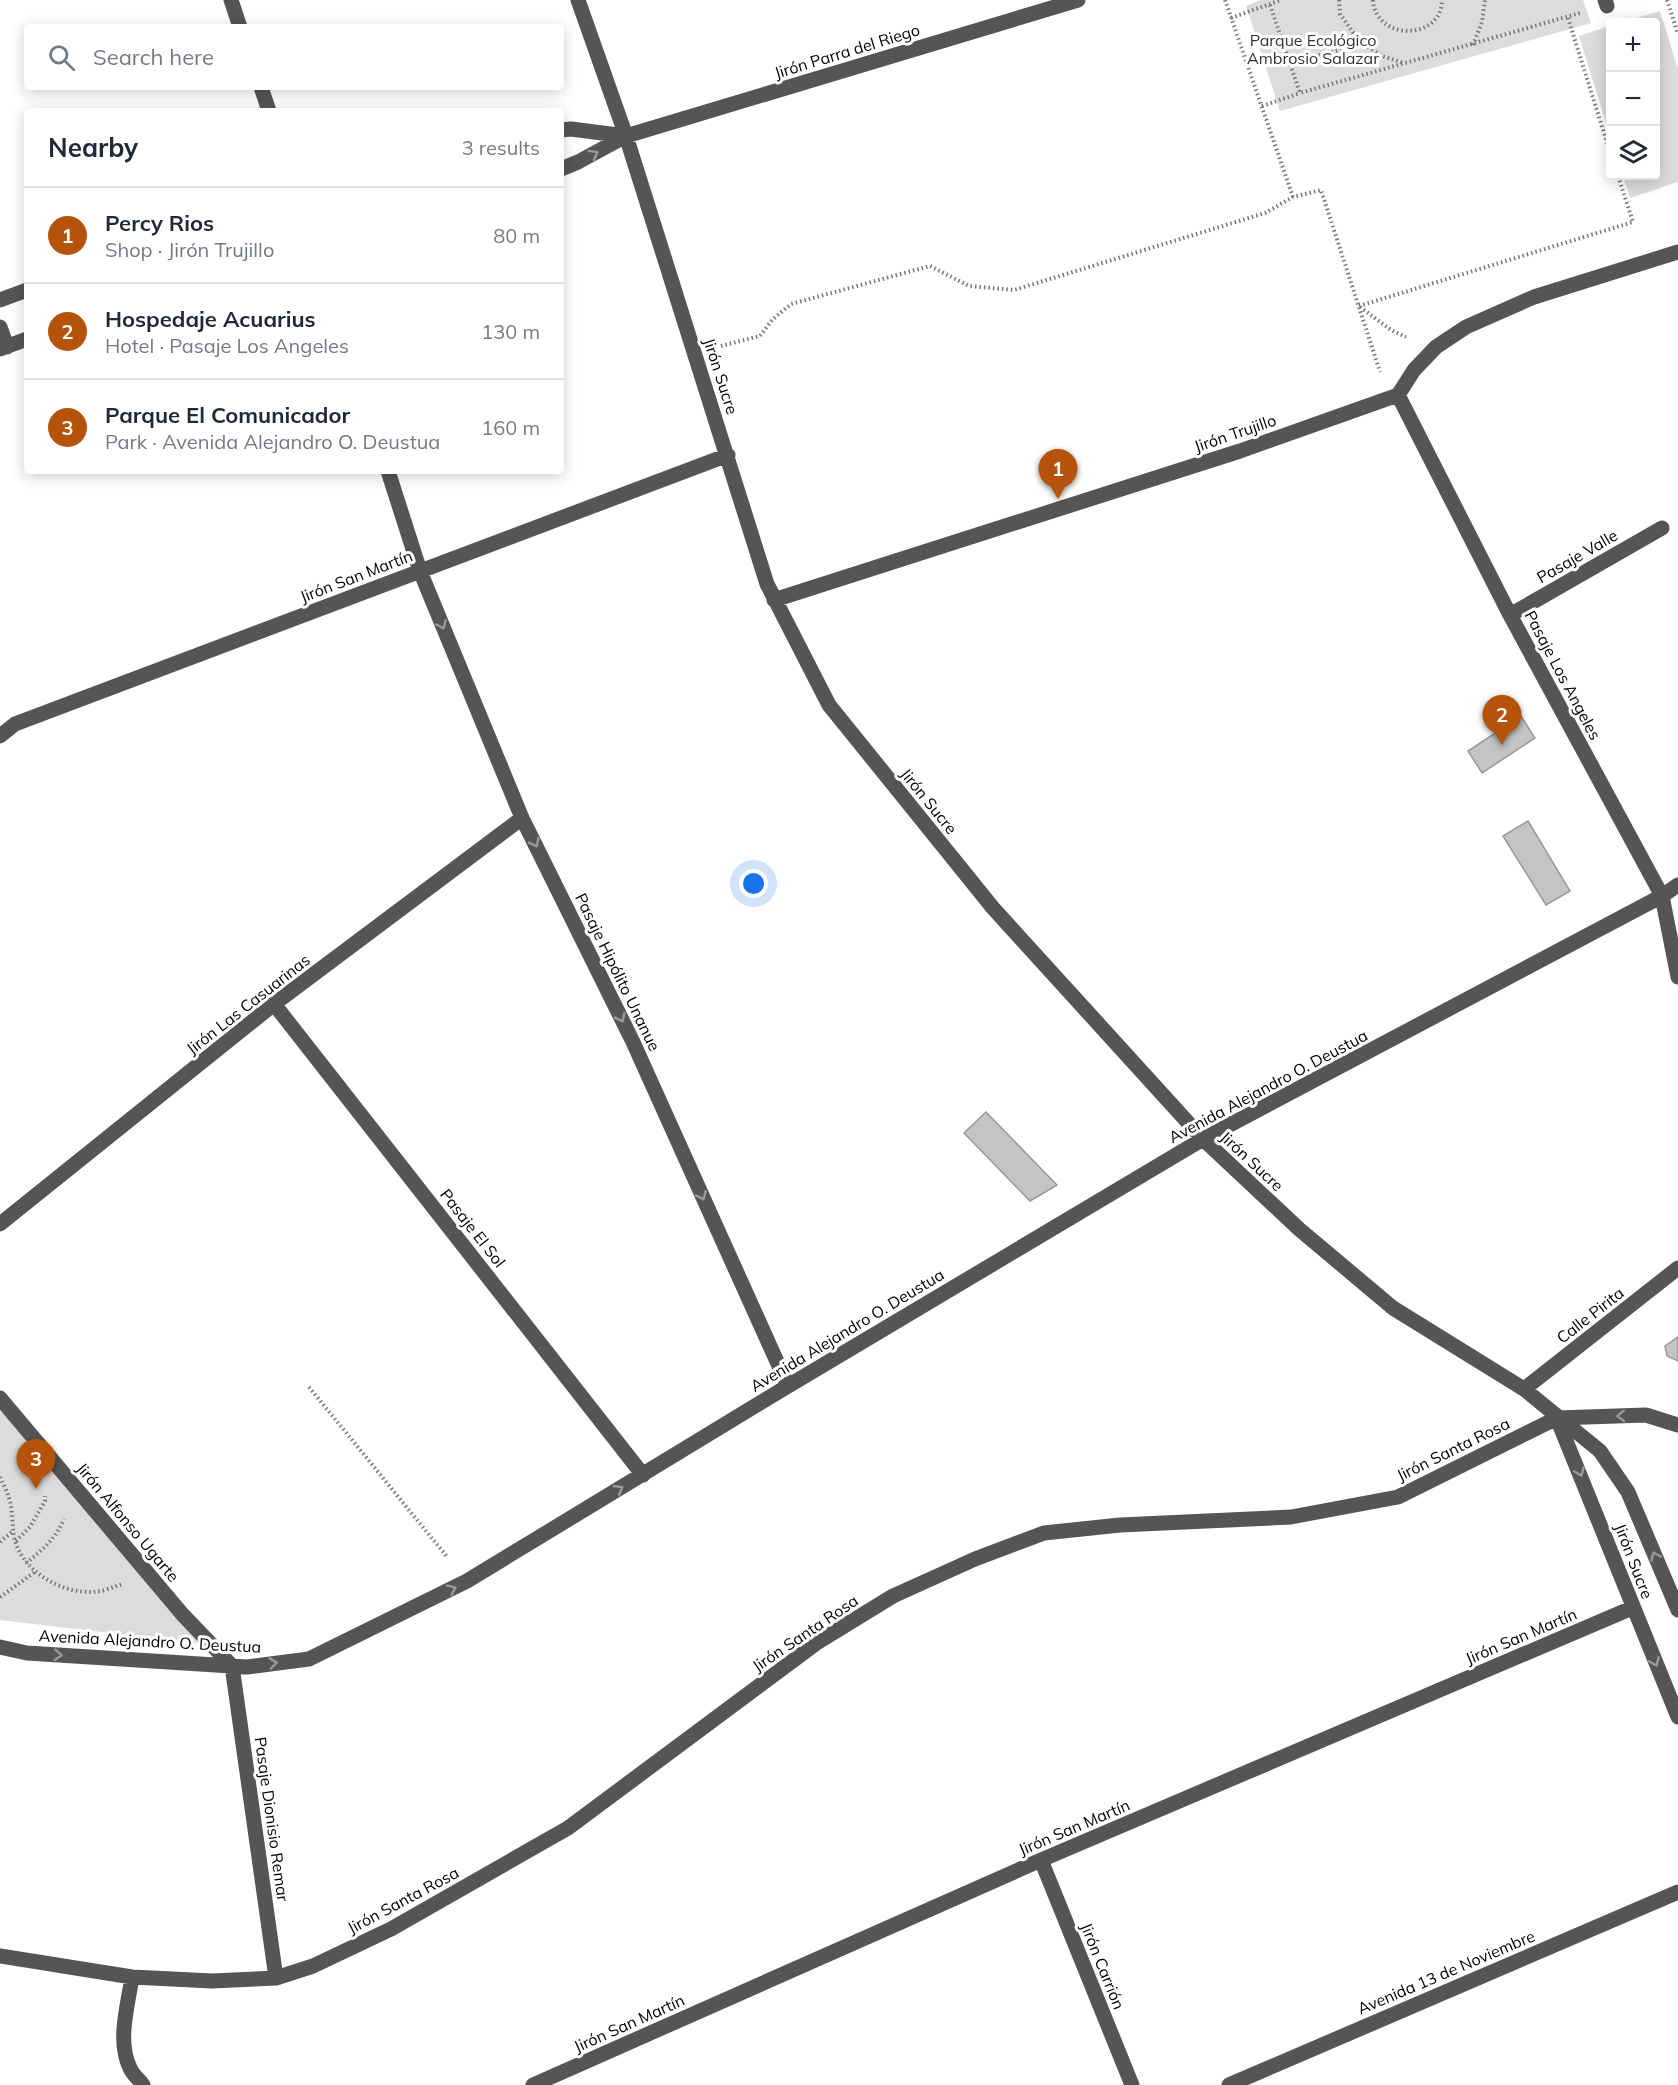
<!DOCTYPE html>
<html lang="en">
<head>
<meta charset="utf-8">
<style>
	:root { --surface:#fff; --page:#f2f2f3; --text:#1f2937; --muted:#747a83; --line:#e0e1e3; --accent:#b45309 }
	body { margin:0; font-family:Mulish,sans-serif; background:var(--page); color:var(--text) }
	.controls { position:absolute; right:18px; top:18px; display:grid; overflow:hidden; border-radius:6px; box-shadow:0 3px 15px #0003 }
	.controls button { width:54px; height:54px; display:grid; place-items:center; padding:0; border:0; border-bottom:2px solid var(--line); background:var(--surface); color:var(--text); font:30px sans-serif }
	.you { position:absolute; left:754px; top:884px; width:21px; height:21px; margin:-15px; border:4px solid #fff; border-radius:50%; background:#1a73e8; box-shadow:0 0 0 9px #1a73e833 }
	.badge { display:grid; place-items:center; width:39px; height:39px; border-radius:50%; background:var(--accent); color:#fff; font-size:20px; font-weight:700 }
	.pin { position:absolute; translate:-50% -50px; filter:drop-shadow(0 2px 3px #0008) }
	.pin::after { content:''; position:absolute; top:32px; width:21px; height:18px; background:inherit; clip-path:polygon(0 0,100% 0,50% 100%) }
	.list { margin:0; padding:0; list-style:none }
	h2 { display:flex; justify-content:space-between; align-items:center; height:78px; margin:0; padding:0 24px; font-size:26px }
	h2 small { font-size:20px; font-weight:400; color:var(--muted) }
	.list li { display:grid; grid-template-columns:39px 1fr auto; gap:18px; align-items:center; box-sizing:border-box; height:96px; padding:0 24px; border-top:2px solid var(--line) }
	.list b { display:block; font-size:22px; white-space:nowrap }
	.list p { margin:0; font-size:20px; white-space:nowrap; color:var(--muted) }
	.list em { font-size:20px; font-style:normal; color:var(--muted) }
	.icon { flex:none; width:33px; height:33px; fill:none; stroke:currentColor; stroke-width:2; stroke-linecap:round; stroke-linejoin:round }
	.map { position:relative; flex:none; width:1678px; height:2085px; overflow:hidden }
	.search { position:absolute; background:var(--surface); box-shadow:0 3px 15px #0003; left:24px; top:24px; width:540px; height:66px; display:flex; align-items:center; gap:15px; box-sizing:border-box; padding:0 21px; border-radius:6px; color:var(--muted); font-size:22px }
	.panel { position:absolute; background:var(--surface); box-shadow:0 3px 15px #0003; left:24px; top:108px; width:540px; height:366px; border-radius:6px }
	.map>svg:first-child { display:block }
	.green { fill:#dcdcdc }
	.building { fill:#c4c4c4; stroke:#999; stroke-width:1.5 }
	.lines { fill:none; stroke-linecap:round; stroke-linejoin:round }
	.path { stroke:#777; stroke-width:4; stroke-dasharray:1.5 3; stroke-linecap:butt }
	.minor { stroke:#555; stroke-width:15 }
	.oneway { stroke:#999 }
	.labels { text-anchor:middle; stroke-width:6; stroke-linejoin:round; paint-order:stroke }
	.park-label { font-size:16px; fill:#333; stroke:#fff }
	.street-label { font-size:16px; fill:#000; stroke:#fff }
</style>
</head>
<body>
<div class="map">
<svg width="1678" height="2085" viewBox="0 0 1678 2085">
	<rect width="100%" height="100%" fill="#fff"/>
	<path class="green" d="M1260 0H1583L1591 23 1280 111 1246 6Z
		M1660 11 1678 69V182L1630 198 1623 176H1656V22H1623Z
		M1610 26V136L1579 36Z
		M0 1410 144 1567 204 1644 0 1620Z"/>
	<path class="building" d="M1521 716 1535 738 1482 773 1468 751Z
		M1528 821 1570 891 1546 905 1503 836Z
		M986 1112 1057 1185 1030 1201 964 1133Z
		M1678 1337V1361L1667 1356 1665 1346Z"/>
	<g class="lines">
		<path class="path" d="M1225 0 1293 197
			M1339 0 1340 14 1359 41
			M1373 0C1375 41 1442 41 1442 0
			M1667 0 1678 34
			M1270 5 1300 93 1580 13
			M1231 18 1281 0
			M1568 18 1610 152
			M1473 45 1482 22 1485 0
			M1287 56C1314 59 1336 53 1359 41L1382 56 1404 63
			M1262 106 1300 93
			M1359 306 1633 222 1618 176
			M1360 307 1391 330 1406 337
			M721 346 760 336 772 320 791 304 930 266 969 286 1014 290 1265 213 1293 197 1321 190 1380 372
			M309 1387 448 1558
			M0 1477C3 1484 7 1491 9 1498 14 1513 11 1530 16 1544 27 1573 60 1592 90 1592 101 1592 112 1588 122 1584
			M16 1541 30 1527 45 1501V1496
			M0 1542 13 1531
			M26 1563C43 1550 56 1538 64 1519
			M0 1597 35 1572"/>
		<path class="minor" d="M231 0 240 27
			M578 0 626 136 767 584 829 705 993 908 1203 1139 1299 1229 1393 1308 1524 1389 1600 1451 1628 1492 1678 1610
			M1605 0 1607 6
			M261 87 269 111
			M561 130 571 129 626 136
			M561 169 578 162 626 136 1078 0
			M0 300 27 290
			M0 327 7 347
			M0 349 27 339
			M1398 395 1510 615 1662 896 1678 977
			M388 471 420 571 522 818 633 1042 788 1386
			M774 600 1240 451 1398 395 1414 370 1436 347 1466 327 1534 297 1678 252
			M1510 615 1662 528
			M0 736 15 724 728 455
			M274 1004 643 1475
			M0 1224 274 1004 522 818
			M1524 1389 1678 1268
			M0 1398 183 1615 232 1666 276 1978
			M1558 1421 1678 1717
			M0 1647 27 1653 247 1667 309 1659 467 1581 788 1386 1203 1139 1662 896 1678 885
			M1041 1860 1132 2085
			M0 1956 132 1977 212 1981 276 1978 313 1966 391 1929 568 1828 818 1642 893 1596 975 1559 1044 1533 1120 1525 1291 1517 1398 1497 1557 1418 1646 1415 1678 1425
			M132 1977C128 2005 116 2043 131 2070 134 2076 140 2080 143 2085
			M533 2085 1041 1860 1632 1608
			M1229 2085 1678 1892"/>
	</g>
	<defs><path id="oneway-chevron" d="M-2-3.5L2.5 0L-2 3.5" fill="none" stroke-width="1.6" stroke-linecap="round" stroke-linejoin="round" transform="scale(1.5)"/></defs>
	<g class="oneway">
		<use href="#oneway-chevron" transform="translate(594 154) rotate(-29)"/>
		<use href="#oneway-chevron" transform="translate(442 625) rotate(67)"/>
		<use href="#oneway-chevron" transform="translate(535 843) rotate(64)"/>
		<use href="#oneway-chevron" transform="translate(621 1018) rotate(64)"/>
		<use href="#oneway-chevron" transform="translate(702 1196) rotate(66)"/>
		<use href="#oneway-chevron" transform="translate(1621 1416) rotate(178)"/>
		<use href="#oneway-chevron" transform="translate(1580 1472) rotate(67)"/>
		<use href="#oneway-chevron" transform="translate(619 1489) rotate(-31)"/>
		<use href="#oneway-chevron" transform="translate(1655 1556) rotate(-113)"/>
		<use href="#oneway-chevron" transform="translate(452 1589) rotate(-26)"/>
		<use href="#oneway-chevron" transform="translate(58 1655) rotate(4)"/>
		<use href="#oneway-chevron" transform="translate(1655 1662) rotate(67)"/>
		<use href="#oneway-chevron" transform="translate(273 1663) rotate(-7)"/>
	</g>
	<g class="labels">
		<g class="park-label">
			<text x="1313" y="46">Parque Ecológico<tspan x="1313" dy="18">Ambrosio Salazar</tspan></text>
		</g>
		<g class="street-label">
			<text transform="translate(847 51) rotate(-17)" y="6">Jirón Parra del Riego</text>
			<text transform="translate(721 376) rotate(72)" y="6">Jirón Sucre</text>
			<text transform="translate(1235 433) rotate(-19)" y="6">Jirón Trujillo</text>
			<text transform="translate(1577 556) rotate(-30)" y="6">Pasaje Valle</text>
			<text transform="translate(356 576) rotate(-21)" y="6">Jirón San Martín</text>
			<text transform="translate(1563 675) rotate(62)" y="6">Pasaje Los Angeles</text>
			<text transform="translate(929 801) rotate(51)" y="6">Jirón Sucre</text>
			<text transform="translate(618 972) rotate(64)" y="6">Pasaje Hipólito Unanue</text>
			<text transform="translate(248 1004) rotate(-38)" y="6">Jirón Las Casuarinas</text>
			<text transform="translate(1268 1086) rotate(-28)" y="6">Avenida Alejandro O. Deustua</text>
			<text transform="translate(1252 1161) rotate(43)" y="6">Jirón Sucre</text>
			<text transform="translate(473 1228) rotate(52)" y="6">Pasaje El Sol</text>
			<text transform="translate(1590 1315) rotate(-38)" y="6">Calle Pirita</text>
			<text transform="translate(847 1330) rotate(-31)" y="6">Avenida Alejandro O. Deustua</text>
			<text transform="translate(1453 1449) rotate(-26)" y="6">Jirón Santa Rosa</text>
			<text transform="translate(128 1522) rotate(50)" y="6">Jirón Alfonso Ugarte</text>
			<text transform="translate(1634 1561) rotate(69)" y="6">Jirón Sucre</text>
			<text transform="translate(805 1633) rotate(-34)" y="6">Jirón Santa Rosa</text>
			<text transform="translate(1521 1636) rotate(-23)" y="6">Jirón San Martín</text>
			<text transform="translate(150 1641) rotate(3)" y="6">Avenida Alejandro O. Deustua</text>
			<text transform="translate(272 1819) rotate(82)" y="6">Pasaje Dionisio Remar</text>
			<text transform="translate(1074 1827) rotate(-23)" y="6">Jirón San Martín</text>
			<text transform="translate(403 1900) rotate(-28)" y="6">Jirón Santa Rosa</text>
			<text transform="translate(1103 1966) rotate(68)" y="6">Jirón Carrión</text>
			<text transform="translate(1446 1972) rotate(-23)" y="6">Avenida 13 de Noviembre</text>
			<text transform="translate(629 2023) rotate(-24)" y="6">Jirón San Martín</text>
		</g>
	</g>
</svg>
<div class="controls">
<button>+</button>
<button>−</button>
<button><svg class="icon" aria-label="layers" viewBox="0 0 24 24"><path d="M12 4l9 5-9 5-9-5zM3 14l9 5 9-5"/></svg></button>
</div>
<div class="you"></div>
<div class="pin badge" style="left:1058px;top:499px">1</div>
<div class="pin badge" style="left:1502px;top:745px">2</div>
<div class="pin badge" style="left:36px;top:1489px">3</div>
<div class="search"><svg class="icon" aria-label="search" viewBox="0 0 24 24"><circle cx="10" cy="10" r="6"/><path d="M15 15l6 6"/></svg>Search here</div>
<section class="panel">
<h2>Nearby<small>3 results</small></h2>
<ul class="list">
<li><span class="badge">1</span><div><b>Percy Rios</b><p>Shop · Jirón Trujillo</p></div><em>80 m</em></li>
<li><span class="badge">2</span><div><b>Hospedaje Acuarius</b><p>Hotel · Pasaje Los Angeles</p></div><em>130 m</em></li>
<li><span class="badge">3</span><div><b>Parque El Comunicador</b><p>Park · Avenida Alejandro O. Deustua</p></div><em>160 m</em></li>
</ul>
</section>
</div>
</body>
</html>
